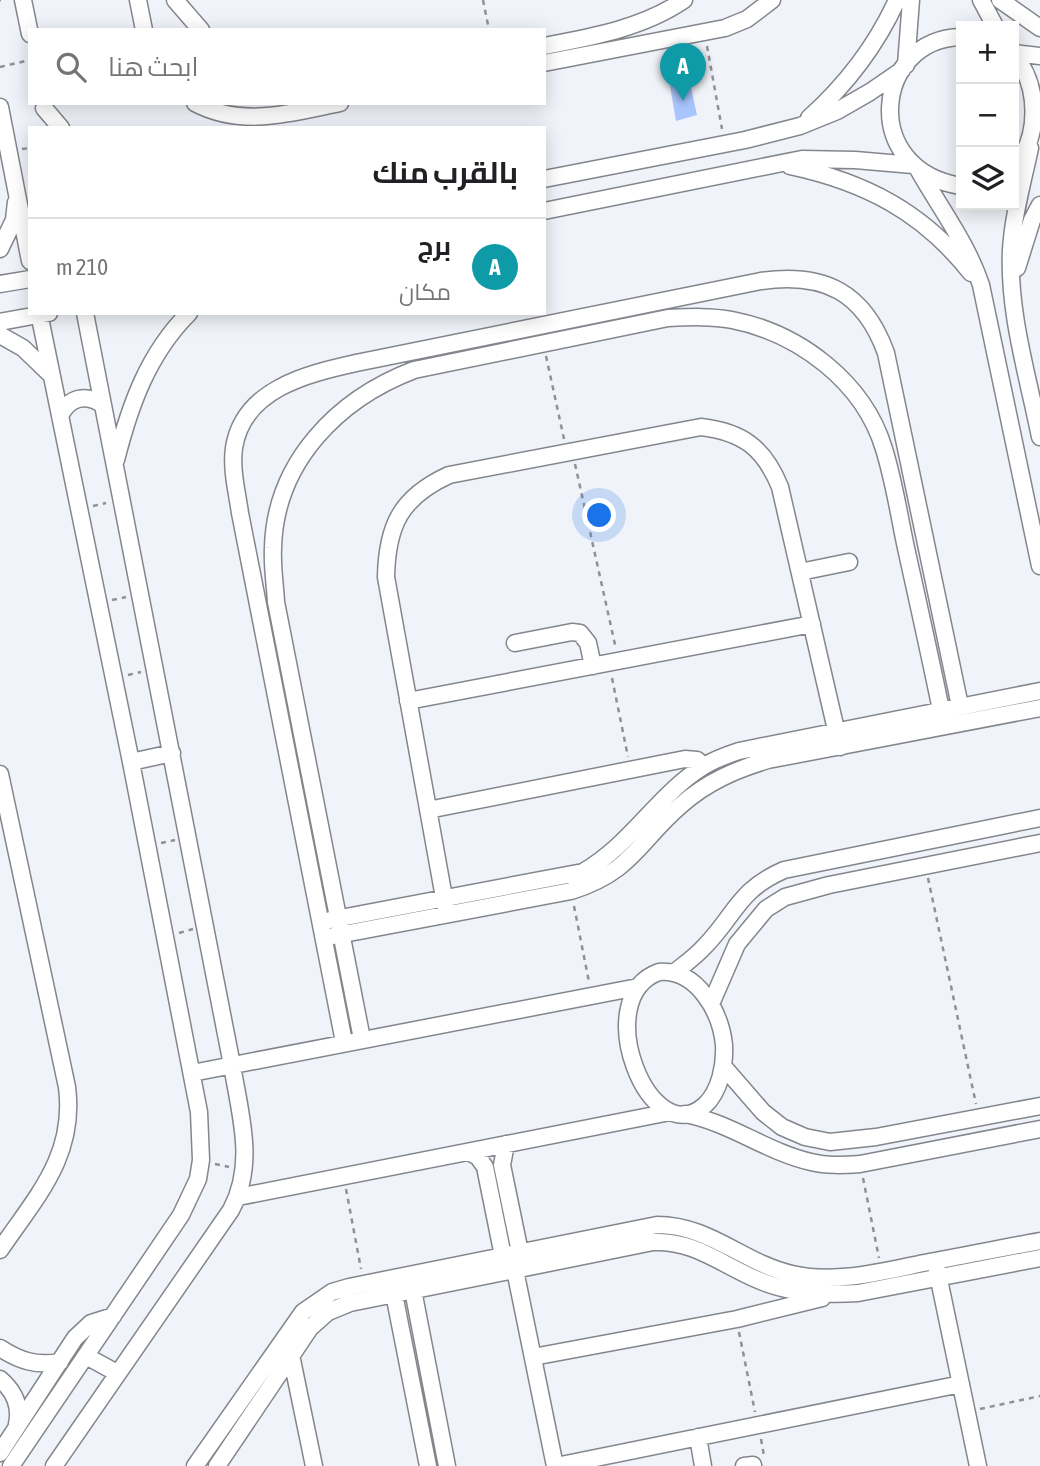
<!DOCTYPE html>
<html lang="ar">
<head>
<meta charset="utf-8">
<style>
	:root { --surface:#fff; --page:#f6f6f6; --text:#202124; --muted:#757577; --line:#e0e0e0; --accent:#586f1f }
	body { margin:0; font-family:"Asap Condensed",Cairo,sans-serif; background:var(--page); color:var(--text); direction:rtl }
	.controls { position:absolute; right:21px; top:21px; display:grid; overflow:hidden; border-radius:0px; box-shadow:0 4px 18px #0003 }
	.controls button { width:63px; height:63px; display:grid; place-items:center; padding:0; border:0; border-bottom:2px solid var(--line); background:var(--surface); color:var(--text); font:35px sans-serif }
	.you { position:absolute; left:600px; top:516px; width:24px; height:24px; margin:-18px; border:5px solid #fff; border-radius:50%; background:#1a73e8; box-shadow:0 0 0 10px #1a73e833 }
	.badge { display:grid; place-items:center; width:46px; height:46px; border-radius:50%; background:var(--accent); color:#fff; font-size:23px; font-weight:700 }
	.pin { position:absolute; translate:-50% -58px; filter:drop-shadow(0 2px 4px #0008) }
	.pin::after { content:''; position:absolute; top:37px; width:24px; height:21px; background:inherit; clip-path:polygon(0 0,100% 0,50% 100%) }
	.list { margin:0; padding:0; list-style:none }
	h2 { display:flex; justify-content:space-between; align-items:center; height:91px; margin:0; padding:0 28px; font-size:30px }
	h2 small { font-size:23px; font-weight:400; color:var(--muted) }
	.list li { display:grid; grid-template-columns:46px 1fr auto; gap:21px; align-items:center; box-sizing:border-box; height:98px; padding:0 28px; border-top:2px solid var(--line) }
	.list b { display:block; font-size:26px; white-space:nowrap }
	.list p { margin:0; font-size:23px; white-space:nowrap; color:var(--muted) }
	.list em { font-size:23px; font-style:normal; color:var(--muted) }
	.icon { flex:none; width:38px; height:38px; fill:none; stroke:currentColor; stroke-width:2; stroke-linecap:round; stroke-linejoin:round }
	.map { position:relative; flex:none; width:1040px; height:1466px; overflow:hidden; direction:ltr }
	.search { position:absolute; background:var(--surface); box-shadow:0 4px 18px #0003; left:28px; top:28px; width:518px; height:77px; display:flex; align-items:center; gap:18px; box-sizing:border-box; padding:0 24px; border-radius:0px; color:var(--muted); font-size:26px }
	.panel { position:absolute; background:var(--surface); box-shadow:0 4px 18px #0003; left:28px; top:126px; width:518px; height:189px; border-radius:0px; direction:rtl }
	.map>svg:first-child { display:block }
	.building { fill:#a9c5fd }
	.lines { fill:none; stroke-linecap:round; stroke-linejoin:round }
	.minor-casing { stroke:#83868c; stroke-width:19 }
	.path { stroke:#8f9196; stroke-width:2.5; stroke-dasharray:5 5; stroke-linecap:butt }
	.minor { stroke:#fff; stroke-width:16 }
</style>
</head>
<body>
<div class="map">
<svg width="1040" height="1466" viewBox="0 0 1040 1466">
	<rect width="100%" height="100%" fill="#f0f3f9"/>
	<path class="building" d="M690 83 697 115 676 121 670 86Z"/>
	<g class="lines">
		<g class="minor-casing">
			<path id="minor" d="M23 0 30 34
				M138 0 144 30
				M175 0 201 30
				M981 0 995 26
				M1000 0 1040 28
				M961 37C874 39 859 170 961 186
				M544 46C592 37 643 28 684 0
				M1014 53 1040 56
				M1014 55C1040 86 1040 138 1014 167
				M544 63 725 28 747 19 772 0
				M906 65 911 0
				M195 103C242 128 291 113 340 103
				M0 107 30 261
				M44 108 61 128
				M809 118C847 84 876 46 897 0
				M1030 148C1023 181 1013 216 1011 250 1008 313 1028 376 1040 437
				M790 166C865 182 923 212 971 273
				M918 169C940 208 967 243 981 285L1040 566
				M544 179 745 140 800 126 837 111 870 92 902 70
				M544 211 802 159 855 160 913 165
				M0 249 14 220 16 202
				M1017 268 1032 220 1040 205
				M0 284 30 279
				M0 322 49 313
				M0 335 23 348 50 374
				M60 416C69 397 86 393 103 405
				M116 460C130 405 148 354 189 313
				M800 572 849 562
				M515 643 572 632 580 633 588 643 593 666
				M408 701 812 624
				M131 762 172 753
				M0 774 67 1087C76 1156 36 1197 0 1250
				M428 810 685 759 697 760 704 766
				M447 914 386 577C387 525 401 497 449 475L701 427C743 432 764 448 780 487L840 747
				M330 920 583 872C631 845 658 794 704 766 715 759 727 755 739 751L1040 691
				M333 936 571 891C632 872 638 842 681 805 707 782 735 770 768 760L1040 708
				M659 972C697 969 721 1012 724 1045 725 1065 720 1091 705 1105 650 1155 588 997 659 972Z
				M675 972C685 964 696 956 705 946 736 914 738 890 784 870L1040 818
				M711 1004 737 944 766 909 785 897 829 885 1040 843
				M362 1039 276 602C275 584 272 566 273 548 275 462 338 399 414 370L668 318C690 317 711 316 732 320 799 333 864 382 884 449 894 481 899 515 906 548 918 602 930 656 941 710
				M344 1042 240 513C237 492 231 469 234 448 243 389 307 374 356 363L761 281C824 272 864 292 886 353L960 706
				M723 1066 763 1112 782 1127 805 1137 830 1142 876 1137 1040 1106
				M192 1073 638 987
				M685 1114C731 1123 767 1152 811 1162 827 1166 844 1165 860 1164L1040 1129
				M506 1144 502 1165 521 1257 515 1270 555 1466
				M469 1152 478 1157 485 1167 503 1256 507 1265
				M238 1197 670 1112
				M937 1270 978 1466
				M413 1290 447 1466
				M394 1294 428 1466
				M0 1348C20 1361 36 1366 60 1362
				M291 1355 314 1466
				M86 1356 117 1373
				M533 1357 737 1319 822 1298
				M0 1379C14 1391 21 1406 17 1424
				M698 1437 703 1466
				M0 1453 75 1338 91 1323 113 1316
				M11 1466 181 1215 198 1179 201 1160 199 1112 131 762 39 313
				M54 1466 231 1210C256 1163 240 1115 232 1065L85 313
				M195 1466 303 1312 332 1292 349 1287 657 1225C710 1225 743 1263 792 1274 836 1284 880 1272 924 1263 963 1256 1001 1248 1040 1241
				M217 1466 310 1328 328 1312 350 1303 653 1242C696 1240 724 1267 763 1282 793 1294 826 1295 858 1293L1040 1258
				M556 1466 961 1384
				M744 1466 753 1465"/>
		</g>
		<path class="path" d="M0 0H1
			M483 0 489 30
			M707 46 722 129
			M0 67 30 60
			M22 149 30 148
			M546 356 564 439
			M575 464 616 649
			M93 506 106 503
			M112 600 126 597
			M128 675 141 672
			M612 678 628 757
			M161 843 175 840
			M928 878 976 1104
			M574 906 589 982
			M179 933 193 929
			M215 1164 229 1167
			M863 1178 879 1258
			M346 1189 361 1269
			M739 1332 755 1412
			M980 1409 1040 1396
			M761 1439 764 1456"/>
		<use href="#minor" class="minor"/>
	</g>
</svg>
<div class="controls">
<button>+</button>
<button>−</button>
<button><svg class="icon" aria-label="layers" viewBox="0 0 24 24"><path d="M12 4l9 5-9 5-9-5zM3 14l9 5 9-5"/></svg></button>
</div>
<div class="you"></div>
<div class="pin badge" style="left:683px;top:101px;background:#0f9aa8">A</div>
<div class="search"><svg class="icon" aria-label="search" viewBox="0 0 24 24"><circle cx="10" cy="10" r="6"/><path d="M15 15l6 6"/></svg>ابحث هنا</div>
<section class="panel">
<h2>بالقرب منك<small></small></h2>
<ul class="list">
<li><span class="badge" style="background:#0f9aa8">A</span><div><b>برج</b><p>مكان</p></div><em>210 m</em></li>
</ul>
</section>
</div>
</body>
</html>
